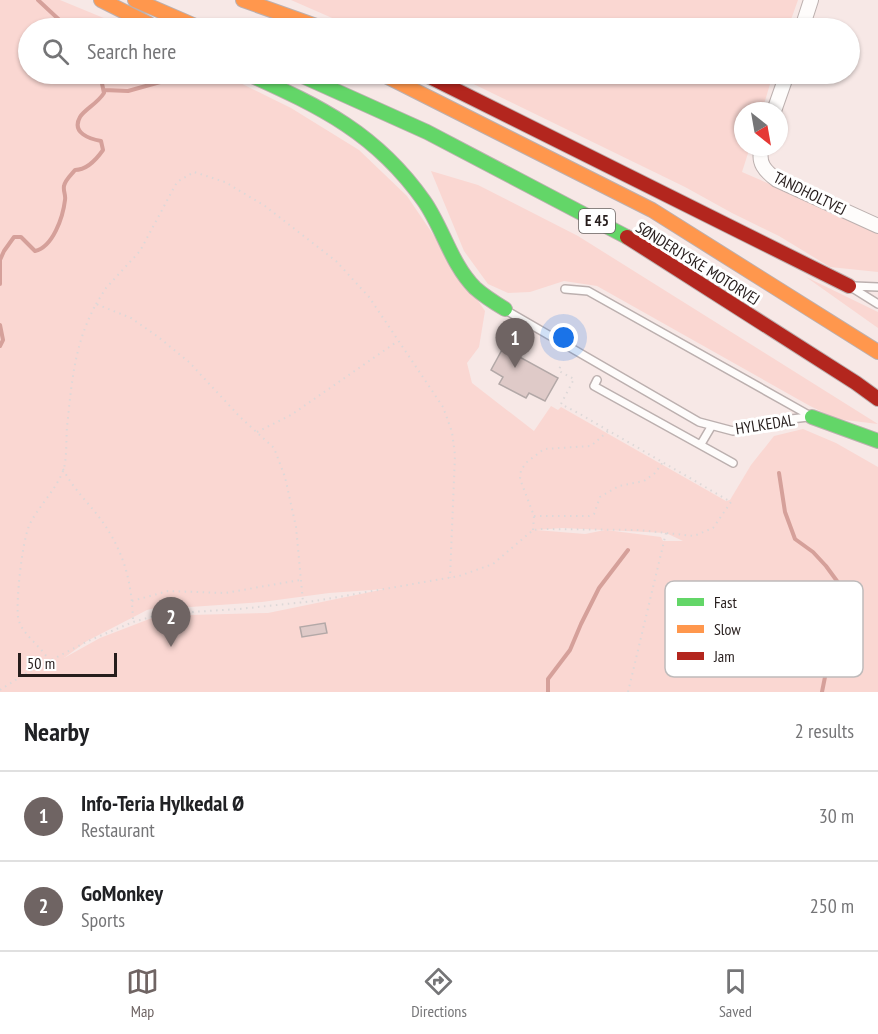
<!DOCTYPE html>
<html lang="en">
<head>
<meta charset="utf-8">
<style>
	:root { --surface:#fff; --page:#f6f6f6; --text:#202124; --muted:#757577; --line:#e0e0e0; --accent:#6f6463 }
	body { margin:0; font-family:"PT Sans Narrow",sans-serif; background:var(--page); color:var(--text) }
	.compass { position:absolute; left:734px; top:102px; width:54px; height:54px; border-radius:50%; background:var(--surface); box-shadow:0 2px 4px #0004; rotate:149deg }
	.scale { position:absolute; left:18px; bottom:15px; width:99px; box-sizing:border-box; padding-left:6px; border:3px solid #261d1c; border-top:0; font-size:16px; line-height:21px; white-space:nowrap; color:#261d1c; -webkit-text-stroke:4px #fff; paint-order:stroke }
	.you { position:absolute; left:564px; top:338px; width:21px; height:21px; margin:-15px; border:4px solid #fff; border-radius:50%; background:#1a73e8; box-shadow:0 0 0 9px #1a73e833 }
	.badge { display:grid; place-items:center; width:39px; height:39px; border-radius:50%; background:var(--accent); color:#fff; font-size:20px; font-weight:700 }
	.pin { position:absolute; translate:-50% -50px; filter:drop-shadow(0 2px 3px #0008) }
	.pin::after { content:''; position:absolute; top:32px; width:21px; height:18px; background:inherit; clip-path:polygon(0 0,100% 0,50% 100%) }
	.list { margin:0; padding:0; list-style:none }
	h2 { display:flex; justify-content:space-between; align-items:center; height:78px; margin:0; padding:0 24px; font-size:26px }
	h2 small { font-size:20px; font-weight:400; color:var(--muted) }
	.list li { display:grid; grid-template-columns:39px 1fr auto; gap:18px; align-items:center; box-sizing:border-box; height:90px; padding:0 24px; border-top:2px solid var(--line) }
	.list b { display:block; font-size:22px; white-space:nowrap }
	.list p { margin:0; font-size:20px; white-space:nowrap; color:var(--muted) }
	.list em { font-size:20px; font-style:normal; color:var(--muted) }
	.icon { flex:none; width:33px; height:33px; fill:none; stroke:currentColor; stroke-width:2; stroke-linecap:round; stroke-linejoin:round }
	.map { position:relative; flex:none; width:878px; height:692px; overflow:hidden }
	.search { position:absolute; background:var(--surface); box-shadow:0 2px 4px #0004; left:18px; right:18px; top:18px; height:66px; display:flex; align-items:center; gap:15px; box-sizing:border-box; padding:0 21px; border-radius:33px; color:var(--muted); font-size:22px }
	.sheet { height:258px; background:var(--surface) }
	nav { display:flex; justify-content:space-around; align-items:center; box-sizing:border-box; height:84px; border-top:2px solid var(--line); background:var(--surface); font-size:16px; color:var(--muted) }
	nav a { display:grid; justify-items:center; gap:3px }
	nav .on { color:var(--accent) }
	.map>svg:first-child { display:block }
	.green { fill:#fad7d2; fill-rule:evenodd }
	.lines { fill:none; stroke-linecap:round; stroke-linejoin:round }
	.stream { stroke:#d5a09a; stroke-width:4 }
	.building { fill:#dfcac8; stroke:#b3a8a7; stroke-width:1.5 }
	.lane-casing { stroke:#bcb0af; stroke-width:10 }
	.street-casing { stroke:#bcb0af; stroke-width:16 }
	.fast-casing { stroke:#bcb0af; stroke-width:16 }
	.slow-casing { stroke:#bcb0af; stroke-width:16 }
	.jam-casing { stroke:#bcb0af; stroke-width:16 }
	.path { stroke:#ddd8d8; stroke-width:2; stroke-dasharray:1.5 4.5; stroke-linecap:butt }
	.lane { stroke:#fefcfb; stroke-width:7 }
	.street { stroke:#fefcfb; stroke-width:14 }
	.fast { stroke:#63d668; stroke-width:14 }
	.slow { stroke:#ff974d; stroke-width:14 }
	.jam { stroke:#b3261e; stroke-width:14 }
	.labels { text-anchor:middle; stroke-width:6; stroke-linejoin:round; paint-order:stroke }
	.shield { fill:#fff; stroke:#676160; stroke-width:1.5 }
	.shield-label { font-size:15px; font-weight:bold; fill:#261d1c }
	.street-label { font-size:16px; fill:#261d1c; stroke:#fff }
	.key { fill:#fff; stroke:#bebbbb; stroke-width:1.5 }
	.key-label { font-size:16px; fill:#261d1c }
</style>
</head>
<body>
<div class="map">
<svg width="878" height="692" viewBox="0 0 878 692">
	<rect width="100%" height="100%" fill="#f7e8e6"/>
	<path class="green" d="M0 0H60L128 28H28V74H222L291 108 359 150 407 196 485 311 479 347 467 363 472 383 534 431 551 406 558 410 561 407 726 501 730 500 751 465 774 436 803 429 836 443 878 467V692H0ZM562 528 604 530H605L585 534 536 530ZM606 530 666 533 683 541H663L661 537ZM385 589 268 613 190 615 174 619 170 613 152 618 100 638 64 658 87 641 147 610 164 606 190 607 262 602 329 593Z
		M291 0H798L788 28H355Z
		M453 74H773L762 111H743V147H750L742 172 878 231V272L830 267 779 236 732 213 685 187Z
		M431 171 478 185 578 236 878 424 837 419 810 406 597 286 564 281 530 292 508 293 488 284 464 251Z
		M806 277 878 312V328Z"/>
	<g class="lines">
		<path class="stream" d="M38 0 68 28
			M104 90 128 91 189 74
			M0 284V260L4 251 14 237H21L35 251C53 247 63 217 65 200 66 195 63 191 64 186 65 180 71 175 75 170 87 170 96 160 103 150L101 141C90 139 71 133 80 117 85 109 97 104 104 93L100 74
			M0 325 3 340 0 346
			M779 473 785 512 795 539 813 552 826 566 845 592 832 642 822 692
			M548 692V679L570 650 581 624 599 588 628 550"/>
	</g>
	<path class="building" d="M503 348 558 378 545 401 529 393 526 398 499 384 503 377 491 370Z
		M325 623 327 633 302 637 300 627Z"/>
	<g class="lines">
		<g class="lane-casing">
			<path id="lane" d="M854 286 878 287
				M565 289 588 291 807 414
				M854 289 878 304
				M509 312 699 422 733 431 766 422 808 417
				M597 380 594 386 733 463
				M701 444 711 427"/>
		</g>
		<g class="street-casing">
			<path id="street" d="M802 28 811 0
				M774 111 787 74
				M762 147C757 163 765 171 777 180L878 226"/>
		</g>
		<g class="fast-casing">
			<path id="fast" d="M248 74C321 107 376 133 424 201 443 228 451 264 475 288 484 296 495 303 505 309
				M298 74 427 132 627 237
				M812 417 878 441"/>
		</g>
		<g class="slow-casing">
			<path id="slow" d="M101 0 149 24
				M135 0 200 28
				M243 0 322 28
				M382 74 652 210 878 352"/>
		</g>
		<g class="jam-casing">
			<path id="jam" d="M424 74 849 286
				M627 237 856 383 878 399"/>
		</g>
		<path class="path" d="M96 304 106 288 140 251 177 182 194 172 225 182 265 206 336 261 369 297 443 407 452 432 455 455 450 578
			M257 432 291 415 398 341
			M63 469C73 489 89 503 102 521 125 554 132 583 133 622
			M534 516H589L594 514 600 497 619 486 644 481 655 473 663 462
			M533 530 534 516 520 479 521 470 527 462 544 449 591 446 608 431
			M132 601 168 591 225 593 300 580
			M49 661C42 646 21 635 18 617 16 599 22 543 29 526 36 509 58 488 64 468 67 455 66 440 67 427 72 381 74 345 96 304L131 318 157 336 189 362 240 417 274 448 285 477 296 527 303 602
			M0 690 28 672 88 641 133 622 161 614 239 609 315 601 459 576 493 564 533 530 542 529 639 530 694 536 713 528 731 502 580 414 561 404 574 379 559 371 561 363
			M628 692 666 533"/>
		<use href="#lane" class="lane"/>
		<use href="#street" class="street"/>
		<use href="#fast" class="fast"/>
		<use href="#slow" class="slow"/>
		<use href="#jam" class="jam"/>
	</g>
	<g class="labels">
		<rect class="shield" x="579" y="209" width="36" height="24" rx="4.5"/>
		<g class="shield-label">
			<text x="597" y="226">E 45</text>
		</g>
		<g class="street-label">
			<text transform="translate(810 193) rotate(26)" y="6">TANDHOLTVEJ</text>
			<text transform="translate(698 263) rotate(32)" y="6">SØNDERJYSKE MOTORVEJ</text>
			<text transform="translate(765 424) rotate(-9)" y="6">HYLKEDAL</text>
		</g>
	</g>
	<rect x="665" y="581" width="198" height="96" rx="9" class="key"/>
	<rect x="677" y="598" width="27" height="8" fill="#63d668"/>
	<rect x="677" y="625" width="27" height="8" fill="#ff974d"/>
	<rect x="677" y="652" width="27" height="8" fill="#b3261e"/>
	<g class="key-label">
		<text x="714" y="608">Fast</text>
		<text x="714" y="635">Slow</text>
		<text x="714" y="662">Jam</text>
	</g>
</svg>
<svg class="compass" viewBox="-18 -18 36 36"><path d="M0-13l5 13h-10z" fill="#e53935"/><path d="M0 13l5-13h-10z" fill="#757577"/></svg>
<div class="scale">50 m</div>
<div class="you"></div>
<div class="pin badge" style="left:515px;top:368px">1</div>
<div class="pin badge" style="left:171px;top:647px">2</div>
<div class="search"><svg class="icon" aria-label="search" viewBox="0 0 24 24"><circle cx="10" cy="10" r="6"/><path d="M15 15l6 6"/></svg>Search here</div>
</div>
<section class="sheet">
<h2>Nearby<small>2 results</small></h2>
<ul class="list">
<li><span class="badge">1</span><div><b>Info-Teria Hylkedal Ø</b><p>Restaurant</p></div><em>30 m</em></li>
<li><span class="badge">2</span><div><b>GoMonkey</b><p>Sports</p></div><em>250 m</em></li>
</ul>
</section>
<nav>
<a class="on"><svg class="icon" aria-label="map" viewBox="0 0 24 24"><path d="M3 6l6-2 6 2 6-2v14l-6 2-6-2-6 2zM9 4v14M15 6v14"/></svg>Map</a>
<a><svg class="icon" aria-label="directions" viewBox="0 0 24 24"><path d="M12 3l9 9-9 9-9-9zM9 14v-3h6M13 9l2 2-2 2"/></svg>Directions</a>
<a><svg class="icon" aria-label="saved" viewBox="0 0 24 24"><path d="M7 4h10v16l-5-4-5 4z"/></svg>Saved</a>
</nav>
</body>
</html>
